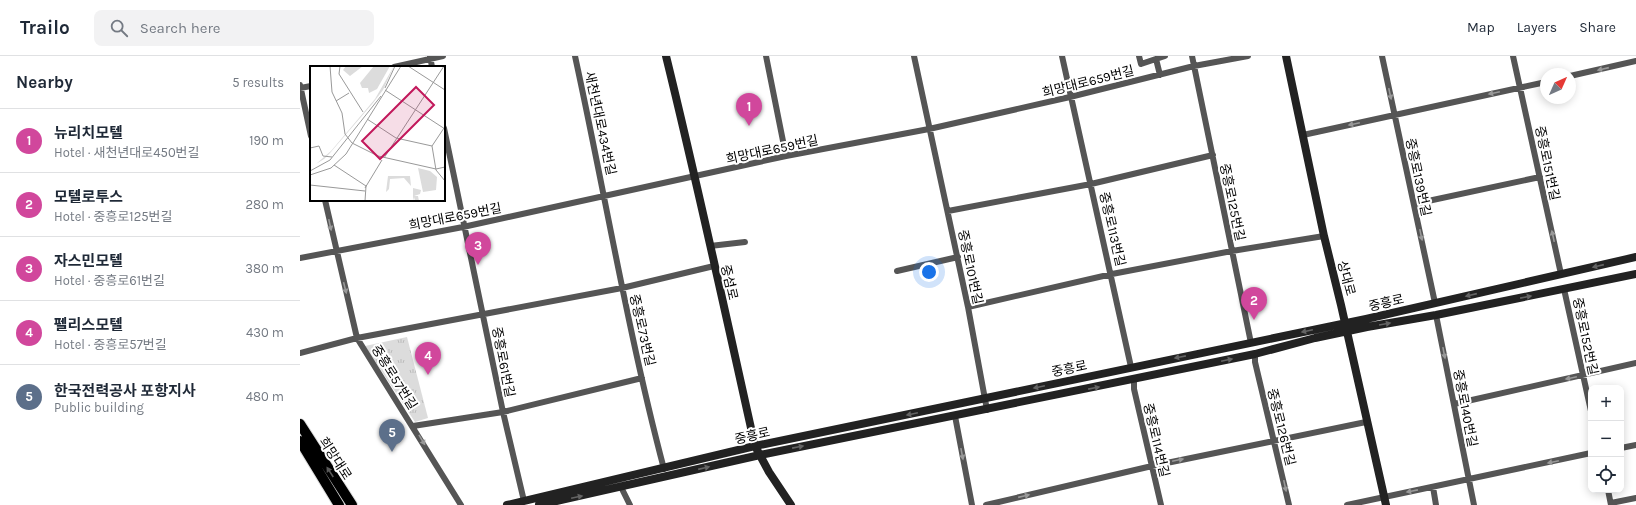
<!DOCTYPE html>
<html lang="en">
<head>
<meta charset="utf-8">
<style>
	:root { --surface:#fff; --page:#f2f2f3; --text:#1f2937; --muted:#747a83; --line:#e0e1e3; --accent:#db2777 }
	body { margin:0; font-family:Karla,"Noto Sans KR",sans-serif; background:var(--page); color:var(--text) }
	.controls { position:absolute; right:12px; bottom:12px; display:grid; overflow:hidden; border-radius:8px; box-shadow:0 2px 10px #0003 }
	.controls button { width:36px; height:36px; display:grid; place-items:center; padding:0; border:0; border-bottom:1px solid var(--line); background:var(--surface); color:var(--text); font:20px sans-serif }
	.compass { position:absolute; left:1240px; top:12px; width:36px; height:36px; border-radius:50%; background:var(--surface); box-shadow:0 2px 10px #0003; rotate:45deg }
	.you { position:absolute; left:629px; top:216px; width:14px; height:14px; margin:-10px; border:3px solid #fff; border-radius:50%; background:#1a73e8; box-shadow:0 0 0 6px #1a73e833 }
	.badge { display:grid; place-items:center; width:26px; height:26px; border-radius:50%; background:var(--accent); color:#fff; font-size:13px; font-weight:700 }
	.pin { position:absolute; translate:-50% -33px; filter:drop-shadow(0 1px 2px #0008) }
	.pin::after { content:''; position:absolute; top:21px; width:14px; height:12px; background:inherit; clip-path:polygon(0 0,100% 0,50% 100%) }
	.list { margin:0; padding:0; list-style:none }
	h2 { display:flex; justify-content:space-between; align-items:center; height:52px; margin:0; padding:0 16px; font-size:17px }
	h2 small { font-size:13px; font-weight:400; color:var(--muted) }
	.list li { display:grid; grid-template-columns:26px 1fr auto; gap:12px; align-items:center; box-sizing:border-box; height:64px; padding:0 16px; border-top:1px solid var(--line) }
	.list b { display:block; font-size:15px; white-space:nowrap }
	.list p { margin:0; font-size:13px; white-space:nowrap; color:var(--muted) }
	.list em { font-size:13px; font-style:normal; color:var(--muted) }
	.icon { flex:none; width:22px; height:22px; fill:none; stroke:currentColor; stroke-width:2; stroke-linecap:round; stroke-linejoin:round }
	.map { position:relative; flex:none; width:1336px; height:449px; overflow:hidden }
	header { display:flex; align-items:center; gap:24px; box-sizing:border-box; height:56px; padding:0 20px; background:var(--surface); border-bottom:1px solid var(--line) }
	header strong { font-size:19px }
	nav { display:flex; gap:22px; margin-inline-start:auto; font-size:14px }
	.search { width:280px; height:36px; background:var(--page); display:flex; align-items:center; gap:10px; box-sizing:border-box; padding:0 14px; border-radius:8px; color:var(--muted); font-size:15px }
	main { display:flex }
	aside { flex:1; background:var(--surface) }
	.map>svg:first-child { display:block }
	.grass { fill:url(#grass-tufts) }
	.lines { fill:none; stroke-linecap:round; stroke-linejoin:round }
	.primary-casing { stroke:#dbdbdb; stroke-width:12 }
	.street { stroke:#555; stroke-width:6 }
	.secondary { stroke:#222; stroke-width:8 }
	.primary { stroke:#000; stroke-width:10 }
	.oneway { fill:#999 }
	.oneway2 { fill:#646464 }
	.oneway3 { fill:#595959 }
	.labels { text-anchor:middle; stroke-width:4; stroke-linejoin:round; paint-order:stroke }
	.street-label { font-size:13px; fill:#000; stroke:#fff }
	.inset-road { fill:none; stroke:#999; stroke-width:1 }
	.view { fill:#c2185b; fill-opacity:0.15; stroke:#c2185b; stroke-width:2 }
	.inset-edge { fill:none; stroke:#000; stroke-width:2 }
</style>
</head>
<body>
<header>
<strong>Trailo</strong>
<div class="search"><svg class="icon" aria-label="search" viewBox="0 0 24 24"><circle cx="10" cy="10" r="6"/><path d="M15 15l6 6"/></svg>Search here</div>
<nav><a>Map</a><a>Layers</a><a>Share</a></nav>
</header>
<main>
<aside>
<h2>Nearby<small>5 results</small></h2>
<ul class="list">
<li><span class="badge" style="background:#d1479c">1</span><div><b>뉴리치모텔</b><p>Hotel · 새천년대로450번길</p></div><em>190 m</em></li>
<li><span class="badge" style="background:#d1479c">2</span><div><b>모텔로투스</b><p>Hotel · 중흥로125번길</p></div><em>280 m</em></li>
<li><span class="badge" style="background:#d1479c">3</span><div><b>자스민모텔</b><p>Hotel · 중흥로61번길</p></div><em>380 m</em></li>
<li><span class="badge" style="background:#d1479c">4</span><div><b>펠리스모텔</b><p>Hotel · 중흥로57번길</p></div><em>430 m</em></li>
<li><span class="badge" style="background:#5c6f8a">5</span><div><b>한국전력공사 포항지사</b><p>Public building</p></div><em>480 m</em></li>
</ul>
</aside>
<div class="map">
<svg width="1336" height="449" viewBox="0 0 1336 449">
	<defs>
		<pattern id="grass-tufts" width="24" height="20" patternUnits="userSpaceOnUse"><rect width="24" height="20" fill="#dcdcdc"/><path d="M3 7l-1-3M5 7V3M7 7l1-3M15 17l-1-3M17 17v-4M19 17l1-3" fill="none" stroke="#bbb"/></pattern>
	</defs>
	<rect width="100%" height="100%" fill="#fff"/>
	<path class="grass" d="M107 281 128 362 115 366 65 290Z"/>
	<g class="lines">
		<g class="primary-casing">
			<path id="primary" d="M0 368 52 449
				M0 385 39 449"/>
		</g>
		<path class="street" d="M130 0 132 11
			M275 0C305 138 328 277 364 413
			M466 0 486 100
			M614 0 668 251 687 354
			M762 0 831 311
			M839 0 841 8 865 0
			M892 0 951 287
			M1082 0 1135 247
			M1213 0 1261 218
			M856 3 860 19
			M94 11 143 0
			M1270 20 1336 5
			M0 29 11 80
			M0 32 11 30
			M144 72 203 356 224 445
			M1003 79 1246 26
			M25 144 57 282 161 449
			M1114 148 1240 121
			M648 155 791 128 913 99
			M410 190 445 186
			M0 202 163 171 486 100 629 73 770 41 894 10 948 0
			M597 215 658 201
			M1264 233 1291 355
			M668 251 812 218 932 195 1024 180
			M1136 259 1174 449
			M0 297 57 282 322 232 414 210
			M955 298V306L989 449
			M834 324V333L861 449
			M1154 348 1336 307
			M655 360 672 449
			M113 370 203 356 342 322
			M1321 392 1336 389
			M321 431 330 449
			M1133 431 1136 449
			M1308 434 1311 449
			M1311 447 1336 442
			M686 449 852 410 1066 366
			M1047 449 1291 397"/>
		<path class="secondary" d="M366 0C398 130 426 260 455 390L469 416 491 449
			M986 0 1024 180 1041 249 1086 449
			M207 449 455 390 1066 263 1336 201
			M239 449 460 399 955 298 1015 282 1067 271 1136 259 1336 218"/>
		<use href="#primary" class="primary"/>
	</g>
	<defs><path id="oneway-solid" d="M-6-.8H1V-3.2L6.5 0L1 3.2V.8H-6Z"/></defs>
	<g class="oneway">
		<use href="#oneway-solid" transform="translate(1303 13) rotate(167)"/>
		<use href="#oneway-solid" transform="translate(1194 37) rotate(168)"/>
		<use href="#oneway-solid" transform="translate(1090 38) rotate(78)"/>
		<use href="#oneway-solid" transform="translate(1054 68) rotate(168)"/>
		<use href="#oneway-solid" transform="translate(30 169) rotate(78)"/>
		<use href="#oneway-solid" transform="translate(1121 179) rotate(78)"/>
		<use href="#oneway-solid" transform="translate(1253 180) rotate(-102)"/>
		<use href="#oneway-solid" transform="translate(45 232) rotate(76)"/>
		<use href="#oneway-solid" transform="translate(1144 297) rotate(79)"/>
		<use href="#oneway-solid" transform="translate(1271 322) rotate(168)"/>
		<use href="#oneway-solid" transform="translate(122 384) rotate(59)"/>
		<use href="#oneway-solid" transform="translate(662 398) rotate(79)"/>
		<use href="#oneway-solid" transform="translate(878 404) rotate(-12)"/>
		<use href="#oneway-solid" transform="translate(1253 406) rotate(168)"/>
		<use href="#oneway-solid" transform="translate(985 430) rotate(78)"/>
		<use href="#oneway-solid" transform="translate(1112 435) rotate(169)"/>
		<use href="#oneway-solid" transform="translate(724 440) rotate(-13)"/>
	</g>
	<g class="oneway2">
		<use href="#oneway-solid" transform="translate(1298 210) rotate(167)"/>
		<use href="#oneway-solid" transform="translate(1171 239) rotate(167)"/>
		<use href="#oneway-solid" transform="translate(1226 241) rotate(-11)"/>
		<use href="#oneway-solid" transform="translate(1085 268) rotate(-10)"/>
		<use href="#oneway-solid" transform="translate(1007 275) rotate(168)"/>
		<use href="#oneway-solid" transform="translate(880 301) rotate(169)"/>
		<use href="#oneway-solid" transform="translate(927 304) rotate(-12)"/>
		<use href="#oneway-solid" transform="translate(739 331) rotate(168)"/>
		<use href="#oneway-solid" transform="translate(794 332) rotate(-11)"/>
		<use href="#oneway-solid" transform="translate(612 358) rotate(168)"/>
		<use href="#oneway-solid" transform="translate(498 391) rotate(-11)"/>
		<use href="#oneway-solid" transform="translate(404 412) rotate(-13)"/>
		<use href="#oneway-solid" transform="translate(277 441) rotate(-12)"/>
	</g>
	<use class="oneway3" href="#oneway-solid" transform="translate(30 416) rotate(-123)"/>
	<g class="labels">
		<g class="street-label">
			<text transform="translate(788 25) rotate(-14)" y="5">희망대로659번길</text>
			<text transform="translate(301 67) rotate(78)" y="5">새천년대로434번길</text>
			<text transform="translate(472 93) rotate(-12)" y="5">희망대로659번길</text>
			<text transform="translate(1248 107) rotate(78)" y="5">중흥로151번길</text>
			<text transform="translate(1119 121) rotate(78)" y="5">중흥로139번길</text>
			<text transform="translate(933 146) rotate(78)" y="5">중흥로125번길</text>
			<text transform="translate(155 160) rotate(-11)" y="5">희망대로659번길</text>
			<text transform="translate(813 173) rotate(77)" y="5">중흥로113번길</text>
			<text transform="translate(671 211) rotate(78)" y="5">중흥로101번길</text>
			<text transform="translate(1047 222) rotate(75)" y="5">상대로</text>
			<text transform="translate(430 226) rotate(77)" y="5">중섬로</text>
			<text transform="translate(1086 246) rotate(-13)" y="5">중흥로</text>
			<text transform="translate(343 274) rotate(77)" y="5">중흥로73번길</text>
			<text transform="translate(1286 280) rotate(78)" y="5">중흥로152번길</text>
			<text transform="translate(204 306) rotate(79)" y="5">중흥로61번길</text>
			<text transform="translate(769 312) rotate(-12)" y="5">중흥로</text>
			<text transform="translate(95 321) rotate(58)" y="5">중흥로57번길</text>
			<text transform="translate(1166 352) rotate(79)" y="5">중흥로140번길</text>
			<text transform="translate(982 371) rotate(76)" y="5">중흥로126번길</text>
			<text transform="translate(452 379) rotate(-13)" y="5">중흥로</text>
			<text transform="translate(857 384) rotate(77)" y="5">중흥로114번길</text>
			<text transform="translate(36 402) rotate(57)" y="5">희망대로</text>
		</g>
	</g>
	<g transform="translate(10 10)">
		<rect width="135" height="135" fill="#fff"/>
		<path d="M84 0 73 24 63 37 20 87 14 93 6 98 21 85 65 33ZM108 102 120 105 127 111 126 124 113 126ZM78 110H100L101 120 94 112 80 113 79 123 76 126Z" fill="#dcdcdc"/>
		<path d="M36 0H53L40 10 33 4ZM64 0H80L67 23 59 27 58 22H52L50 17Z" fill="#dcdcdc"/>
		<path d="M103 122 111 124 110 128 104 130H108L109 135H105L104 131 103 135Z" fill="#dcdcdc"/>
		<path class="inset-road" d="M20 0 22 26 32 47 35 68 42 77 68 90 126 103 135 101M30 0 29 8 53 46M98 0 135 24M75 22 85 0M75 24 135 63M26 35 39 27M57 53 86 72 122 80M134 62 122 80 126 104 135 115M0 82 9 80 13 90 22 91M74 92 134 0M24 99 56 120 55 135M0 105 20 94 71 30M0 109 21 102 36 88 91 0M0 119 55 125M55 122 72 94"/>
		<path class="view" d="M106 21 124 39 70 93 52 75Z"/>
		<rect width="135" height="135" class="inset-edge"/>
	</g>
</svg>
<div class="controls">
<button>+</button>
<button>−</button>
<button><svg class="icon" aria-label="locate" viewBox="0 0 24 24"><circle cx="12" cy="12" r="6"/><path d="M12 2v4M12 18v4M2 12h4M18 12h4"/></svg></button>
</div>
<svg class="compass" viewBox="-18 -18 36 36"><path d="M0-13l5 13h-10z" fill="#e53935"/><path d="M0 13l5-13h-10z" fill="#747a83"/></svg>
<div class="you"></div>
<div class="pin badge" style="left:449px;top:70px;background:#d1479c">1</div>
<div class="pin badge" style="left:954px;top:264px;background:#d1479c">2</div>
<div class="pin badge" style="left:178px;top:209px;background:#d1479c">3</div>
<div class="pin badge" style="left:128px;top:319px;background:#d1479c">4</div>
<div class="pin badge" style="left:92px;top:396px;background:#5c6f8a">5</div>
</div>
</main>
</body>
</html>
